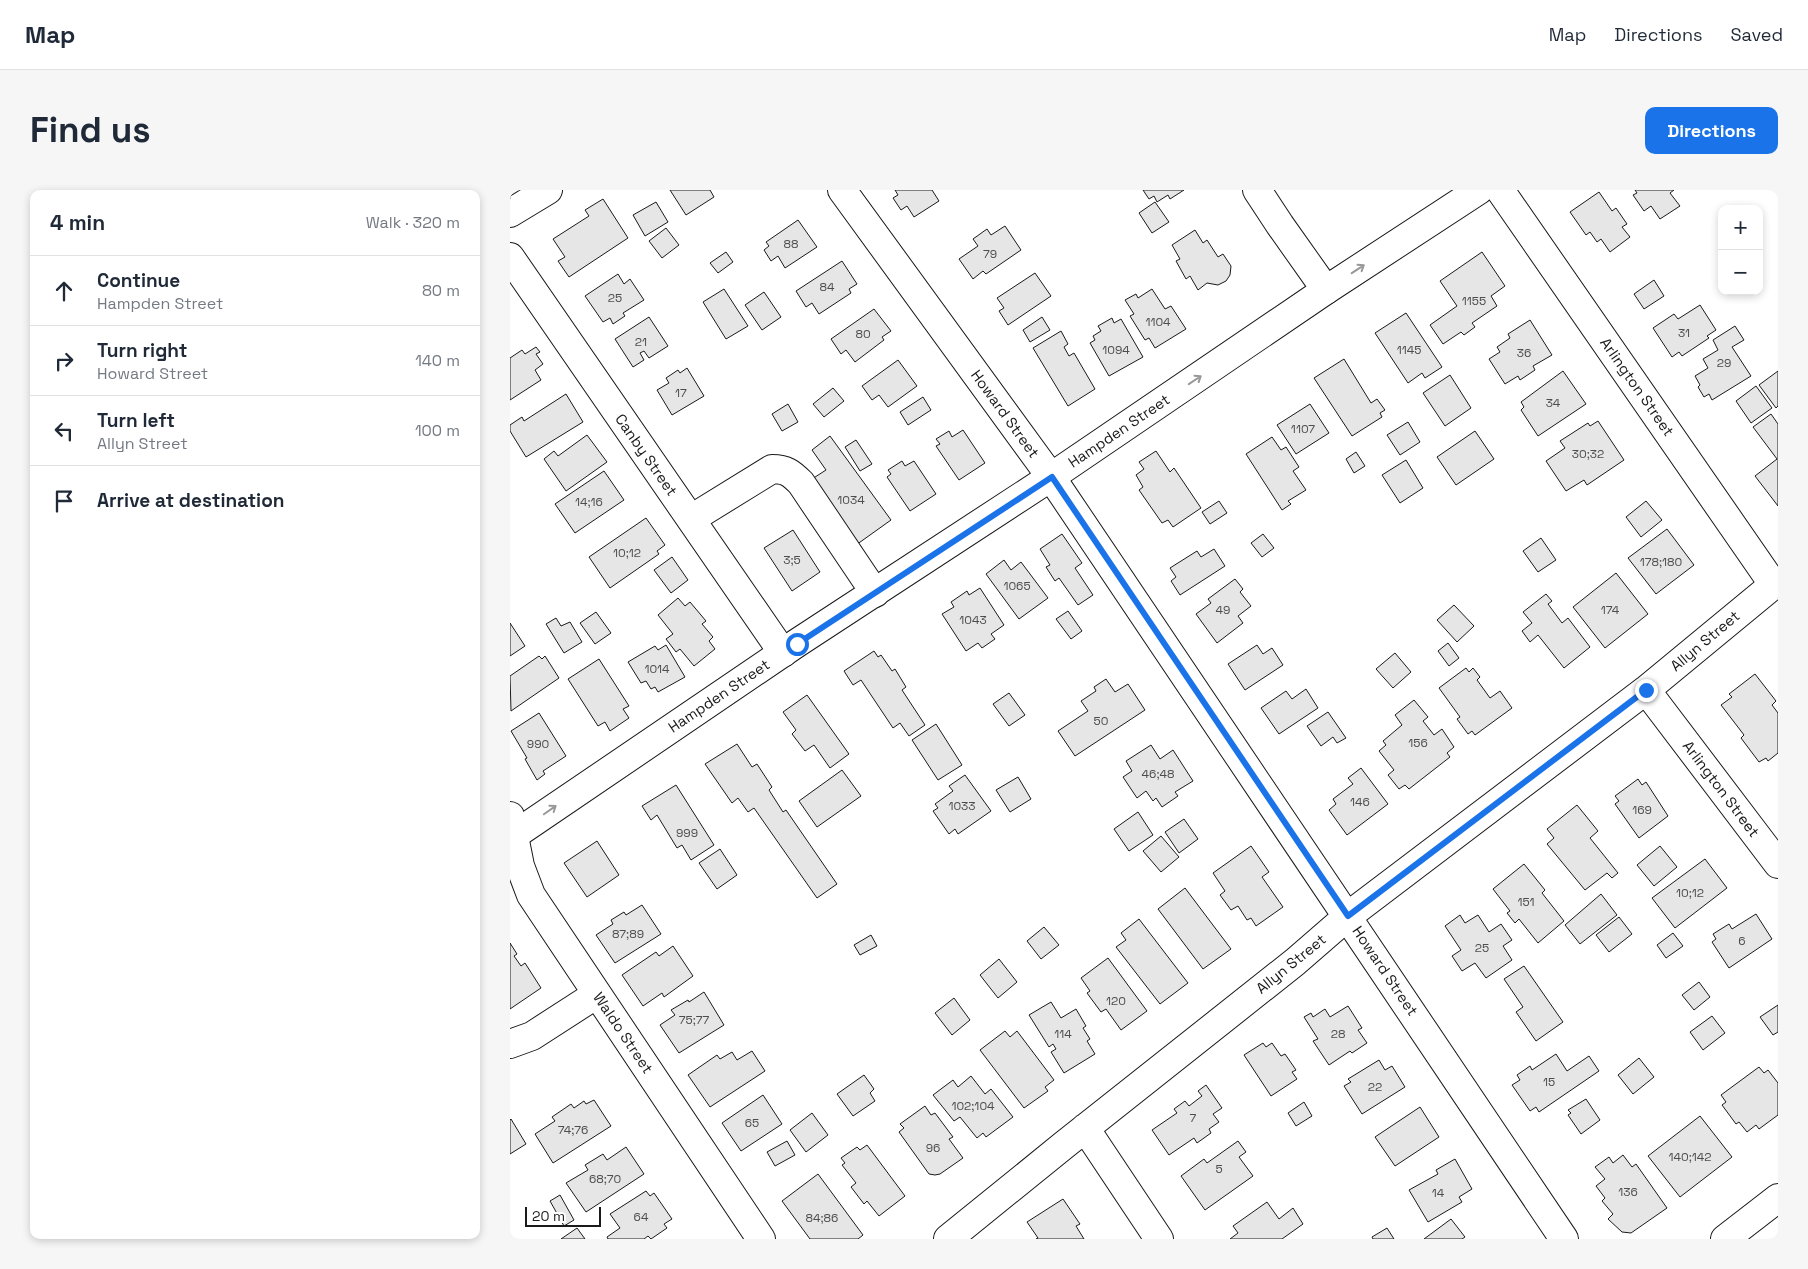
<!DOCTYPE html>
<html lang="en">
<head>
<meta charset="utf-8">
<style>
	:root { --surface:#fff; --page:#f6f6f7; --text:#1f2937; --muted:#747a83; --line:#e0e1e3; --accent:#1a73e8 }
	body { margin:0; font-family:"Space Grotesk",sans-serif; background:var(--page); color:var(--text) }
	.controls { position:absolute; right:15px; top:15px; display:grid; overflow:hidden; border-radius:10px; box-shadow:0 2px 8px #0003 }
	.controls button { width:45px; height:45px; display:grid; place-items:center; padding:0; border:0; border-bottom:1px solid var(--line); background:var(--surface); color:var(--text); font:25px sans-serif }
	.scale { position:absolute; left:15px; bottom:12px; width:76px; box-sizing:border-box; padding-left:5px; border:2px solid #1a1a1a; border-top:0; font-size:14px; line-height:18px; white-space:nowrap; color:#1a1a1a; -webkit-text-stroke:4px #fff; paint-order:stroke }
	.stop { position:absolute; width:15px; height:15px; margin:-11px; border:4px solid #1a73e8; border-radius:50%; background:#fff }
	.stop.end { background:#1a73e8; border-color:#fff; box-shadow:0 1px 5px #0008 }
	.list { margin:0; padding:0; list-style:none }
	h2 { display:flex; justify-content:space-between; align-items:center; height:65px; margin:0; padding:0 20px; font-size:21px }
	h2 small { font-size:16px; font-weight:400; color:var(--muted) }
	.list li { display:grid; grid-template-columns:32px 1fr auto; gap:15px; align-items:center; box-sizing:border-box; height:70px; padding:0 20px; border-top:1px solid var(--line) }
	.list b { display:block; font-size:19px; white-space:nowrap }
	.list p { margin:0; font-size:16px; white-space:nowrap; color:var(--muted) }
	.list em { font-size:16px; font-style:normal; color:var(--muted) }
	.icon { flex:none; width:28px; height:28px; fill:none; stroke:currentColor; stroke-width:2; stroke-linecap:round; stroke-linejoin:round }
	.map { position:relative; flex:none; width:1268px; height:1049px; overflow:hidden; border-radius:10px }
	header { display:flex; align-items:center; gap:30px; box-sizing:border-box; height:70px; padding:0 25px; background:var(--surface); border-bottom:1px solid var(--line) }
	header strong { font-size:24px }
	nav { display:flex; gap:28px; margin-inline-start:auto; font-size:18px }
	.intro { display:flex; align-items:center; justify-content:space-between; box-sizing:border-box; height:120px; padding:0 30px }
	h1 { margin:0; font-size:35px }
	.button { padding:12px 22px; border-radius:10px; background:var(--accent); color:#fff; font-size:18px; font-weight:700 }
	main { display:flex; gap:30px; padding:0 30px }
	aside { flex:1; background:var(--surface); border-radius:10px; box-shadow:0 2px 8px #0003 }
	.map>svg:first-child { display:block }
	.building { fill:#e6e6e6; stroke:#1a1a1a }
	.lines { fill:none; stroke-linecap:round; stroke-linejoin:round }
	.minor-casing { stroke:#1a1a1a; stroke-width:30 }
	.major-casing { stroke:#1a1a1a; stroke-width:30 }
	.minor { stroke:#fff; stroke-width:28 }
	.major { stroke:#fff; stroke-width:28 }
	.oneway { stroke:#989898 }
	.route { stroke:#1a73e8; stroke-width:6 }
	.labels { text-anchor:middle; stroke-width:4; stroke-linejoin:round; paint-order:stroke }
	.number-label { font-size:12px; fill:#4d4d4d }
	.street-label { font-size:15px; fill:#1a1a1a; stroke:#fff }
</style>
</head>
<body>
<header>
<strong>Map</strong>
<nav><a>Map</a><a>Directions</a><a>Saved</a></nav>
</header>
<div class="intro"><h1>Find us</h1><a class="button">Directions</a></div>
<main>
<aside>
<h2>4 min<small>Walk · 320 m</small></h2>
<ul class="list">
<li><svg class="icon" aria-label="ahead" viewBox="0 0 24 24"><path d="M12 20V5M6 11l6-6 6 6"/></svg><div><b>Continue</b><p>Hampden Street</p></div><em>80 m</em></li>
<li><svg class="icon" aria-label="right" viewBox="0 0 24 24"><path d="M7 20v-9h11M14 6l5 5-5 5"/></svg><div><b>Turn right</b><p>Howard Street</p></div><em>140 m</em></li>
<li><svg class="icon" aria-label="left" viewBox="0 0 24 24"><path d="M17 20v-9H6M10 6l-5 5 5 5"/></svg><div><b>Turn left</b><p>Allyn Street</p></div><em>100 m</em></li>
<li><svg class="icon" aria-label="arrive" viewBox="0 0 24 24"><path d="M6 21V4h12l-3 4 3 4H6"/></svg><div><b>Arrive at destination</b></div></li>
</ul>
</aside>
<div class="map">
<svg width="1268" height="1049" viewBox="0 0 1268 1049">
	<rect width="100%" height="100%" fill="#fff"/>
	<path class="building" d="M160 0H200L204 7 176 25Z
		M385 0H422L429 11 404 27 397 16 391 20 383 8 388 5Z
		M633 0H674L660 9 658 5 647 12 644 6 639 9Z
		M1125 0H1164L1160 3 1170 16 1150 29 1141 16 1134 21 1123 5 1127 3Z
		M1089 2 1102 21 1106 18 1117 34 1112 37 1120 47 1100 62 1091 49 1087 52 1080 42 1076 45 1060 22Z
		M93 9 118 48 59 87 48 71 55 67 43 49 79 26 75 20Z
		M146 12 158 32 135 46 123 25Z
		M645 12 659 32 642 43 629 23Z
		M288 30 307 57 275 78 268 66 261 71 254 60 259 56 256 52Z
		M495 36 511 60 476 84 473 81 463 89 449 69 468 56 463 49 477 39 481 45Z
		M156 38 169 55 152 68 139 51Z
		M685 40 693 53 697 50 708 67 713 64 721 76 720 85 716 91 708 95 697 93 688 100 680 86 676 89 666 71 670 69 662 55Z
		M216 62 223 72 208 83 200 73Z
		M972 62 995 96 981 106 987 116 962 133 965 137 954 145 951 142 933 154 920 135 947 116 930 91Z
		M332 71 347 94 339 99 341 103 309 124 302 113 296 117 286 101Z
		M525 83 541 106 498 135 489 121 494 118 487 108Z
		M108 84 114 94 120 89 134 110 113 123 115 126 103 134 100 128 93 132 75 106Z
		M1144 90 1154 106 1134 119 1124 104Z
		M214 99 238 136 216 149 193 112Z
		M642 99 655 119 661 116 676 139 645 158 639 148 635 150 620 126 624 124 615 110 626 104 628 108Z
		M254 102 271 127 252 140 235 115Z
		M1190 115 1206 140 1197 146 1199 148 1172 166 1169 162 1162 167 1143 138 1164 124 1168 129Z
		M364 119 381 141 372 147 374 150 345 172 336 160 331 164 321 149Z
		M896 123 932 177 915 188 912 183 898 193 865 143Z
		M139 127 158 156 139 168 134 161 130 163 134 170 123 177 105 149Z
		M532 127 540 140 520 152 513 140Z
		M602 128 604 133 611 129 633 167 599 186 580 153 585 150 583 146 591 141 588 136Z
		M1020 130 1042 165 1023 176 1025 180 1010 190 1008 186 995 194 979 169 990 162 987 157 1000 148 998 144Z
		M1225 136 1234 150 1222 157 1241 186 1202 210 1199 204 1194 207 1188 197 1190 195 1185 186 1198 178 1193 169 1208 160 1203 150Z
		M551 141 558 154 554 157 559 166 564 163 585 199 558 216 523 158Z
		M26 157 30 162 26 164 33 174 25 180 31 190 0 210V168L12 160 15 164Z
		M834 169 861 213 867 209 875 220 870 223 872 227 842 246 804 188Z
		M388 170 407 196 378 217 369 205 362 210 352 196Z
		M177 178 194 206 162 225 147 200 159 193 156 188 168 180 170 183Z
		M1053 181 1076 214 1028 246 1011 220 1014 217 1011 212Z
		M1268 181V216L1266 218 1249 195Z
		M940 185 961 218 935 236 913 203Z
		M1246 196 1262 218 1241 233 1226 211Z
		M323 198 334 211 314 227 303 214Z
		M56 204 73 232 16 267 0 241V235L12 227 14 231Z
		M413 207 421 220 398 235 390 222Z
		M278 214 288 232 272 241 262 224Z
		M800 214 819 243 786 264 767 235Z
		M1261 224 1268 234V316L1245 286 1267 269 1243 237Z
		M1088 231 1114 270 1077 295 1074 290 1056 301 1036 271 1055 258 1050 251 1078 233 1080 236Z
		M898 232 910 252 890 265 877 245Z
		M453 240 475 273 449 290 426 256 430 254 426 249 439 241 442 247Z
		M965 241 984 269 946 295 927 267Z
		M77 245 97 272 56 301 34 269 44 261 48 266Z
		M320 246 381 330 346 355 302 289 316 280 302 260Z
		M762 247 771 260 776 257 789 277 783 281 796 300 778 311 781 314 772 320 736 264Z
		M346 250 362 274 350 281 335 257Z
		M646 261 660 282 664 278 691 318 663 337 658 330 652 333 629 300 633 297 626 285 634 279 629 272Z
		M846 262 855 276 844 283 836 269Z
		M896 270 913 298 890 313 872 285Z
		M392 271 395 276 404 271 426 304 400 321 377 287 381 284 378 280Z
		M94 281 114 310 65 343 45 314Z
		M709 311 717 323 700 334 692 322Z
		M1136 311 1152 330 1131 347 1116 327Z
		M136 328 155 355 147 361 149 364 100 398 79 367Z
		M1157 339 1184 375 1146 404 1118 368Z
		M283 340 310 382 282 401 254 358Z
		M552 344 572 373 565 378 583 405 568 415 549 388 545 391 536 377 540 375 530 359Z
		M753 344 764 358 752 367 741 353Z
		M1031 348 1046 370 1028 382 1013 361Z
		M704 359 715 376 670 405 661 391 666 387 660 378 687 361 691 367Z
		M162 367 178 390 161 403 144 380Z
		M494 370 501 380 511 372 538 408 509 429 476 384Z
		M1106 383 1138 424 1095 458 1063 417Z
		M725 389 733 399 730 402 741 416 728 426 733 433 707 453 686 424 701 413 698 409Z
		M470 398 494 435 481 444 485 449 472 458 468 453 456 461 432 424 444 417 441 412 457 401 459 405Z
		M1036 404 1042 411 1038 414 1052 433 1058 428 1080 457 1054 478 1028 445 1020 452 1012 441 1022 433 1013 422Z
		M168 408 175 416 180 412 196 431 192 434 203 447 199 451 205 459 184 476 170 459 166 462 156 449 163 444 148 425Z
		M944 415 964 436 947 452 927 430Z
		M558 421 572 441 561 449 546 429Z
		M86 422 101 443 85 454 70 433Z
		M46 428 51 436 60 432 72 452 54 463 36 434Z
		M0 433 15 456 0 466Z
		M938 453 949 468 939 476 928 461Z
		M156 455 175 487 148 502 145 497 141 499 136 491 131 493 118 472 145 456 148 460Z
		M747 455 753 464 762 458 773 475 735 500 718 474Z
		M364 461 368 467 371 465 382 481 385 479 396 497 392 500 415 535 399 546 390 533 383 538 351 490 343 495 334 481Z
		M885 463 901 482 883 498 866 479Z
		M29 466 32 469 35 466 49 488 1 521 0 486Z
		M89 469 119 516 113 519 119 528 100 541 95 532 88 536 58 489Z
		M956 478 959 482 963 478 970 487 967 490 980 508 990 501 1002 518 965 545 962 541 958 544 947 529 950 527 929 498Z
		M1245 484 1266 511 1262 515 1268 523V563L1258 571 1256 568 1249 572 1231 548 1234 545 1211 515 1222 507 1219 504Z
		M596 489 605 502 618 494 635 520 565 566 548 541 578 521 571 511 586 501 584 497Z
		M796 499 808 518 769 544 751 518 776 501 782 509Z
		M499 503 515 525 499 536 483 514Z
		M297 505 339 564 320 578 304 555 295 561 282 544 286 540 273 522Z
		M904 510 918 527 913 531 924 545 932 539 944 557 937 563 940 567 899 599 895 595 889 599 878 585 884 580 869 561 876 555 873 551 892 535 885 525Z
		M818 522 836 548 827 553 823 547 811 556 797 536Z
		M29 523 56 566 33 581 35 584 27 590 15 569 17 568 1 541Z
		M426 534 452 575 428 590 402 550Z
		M227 554 242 577 247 574 262 597 259 600 273 622 276 620 327 694 307 708 244 618 238 622 228 608 222 613 195 574Z
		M641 555 650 569 663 560 683 591 665 602 668 606 652 617 646 608 643 611 636 601 627 608 613 587 622 581 616 571Z
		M851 578 878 614 837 645 819 620 826 614 823 609 843 594 838 588Z
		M332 580 351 606 307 637 289 611Z
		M455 585 481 621 448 644 445 639 439 644 423 621 428 618 425 614 443 601 439 596Z
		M508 587 521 609 500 622 486 600Z
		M1128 589 1132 595 1136 592 1158 626 1129 648 1105 614 1109 611 1105 606Z
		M166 595 204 655 181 670 172 655 167 658 147 625 141 630 132 616Z
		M1067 615 1088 641 1080 648 1108 683 1102 688 1097 683 1075 700 1037 654 1044 648 1037 639Z
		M628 622 643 645 619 661 604 639Z
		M674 629 688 649 669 663 655 642Z
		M651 646 669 667 651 682 633 661Z
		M87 651 109 685 77 707 54 673Z
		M741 656 759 682 752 687 773 717 746 736 741 728 737 730 728 716 721 720 710 705 715 701 703 683Z
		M1150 656 1167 677 1144 696 1127 675Z
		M210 659 227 685 207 699 189 673Z
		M1195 669 1217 698 1165 738 1142 708Z
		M1014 674 1035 700 1032 703 1054 731 1028 753 1009 729 1005 733 997 723 1000 721 983 699Z
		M675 698 721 759 693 779 648 719Z
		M1091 704 1107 725 1070 754 1055 735Z
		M132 715 151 744 105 773 86 745 103 734 101 730 114 722 116 725Z
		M1246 724 1262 749 1219 778 1202 752 1206 749 1203 744 1219 734 1222 739Z
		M950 725 955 733 968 725 979 742 991 734 1002 750 993 756 1002 770 976 788 965 773 952 781 942 766 951 760 935 736Z
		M1109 727 1122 744 1099 762 1086 745Z
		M629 729 678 793 650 814 606 757 616 750 611 743Z
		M534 737 549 755 531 769 517 751Z
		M1163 743 1173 756 1156 768 1147 755Z
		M361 745 367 756 350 765 344 755Z
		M0 753 7 764 4 766 11 776 15 773 31 798 0 819Z
		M163 756 183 786 154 807 152 803 133 816 112 785 146 762 149 766Z
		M598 768 637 821 611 840 596 819 591 822 577 803 580 801 571 788Z
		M489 769 507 792 488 808 470 785Z
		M1014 776 1053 832 1026 851 1006 822 1013 817 994 789Z
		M1189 792 1200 807 1184 820 1172 805Z
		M194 802 214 835 169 863 150 835 165 825 161 820 178 810 179 812Z
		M444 808 460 830 442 845 425 823Z
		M541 812 551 828 566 819 576 836 573 838 580 849 577 851 585 864 554 883 541 862 546 859 543 854 539 857 519 825Z
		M1268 815V842L1263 845 1250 827Z
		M838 816 852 838 848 840 857 853 842 863 840 861 819 875 803 851 808 849 794 827 801 823 803 827 815 819 820 827Z
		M1202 826 1215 843 1193 860 1180 842Z
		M495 841 500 847 507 841 544 890 535 897 538 901 514 918 470 860Z
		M753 853 756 857 762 853 771 866 775 864 786 880 782 882 787 889 761 906 734 865Z
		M242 861 255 881 200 917 178 885 207 865 210 869 222 862 227 870Z
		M1046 864 1057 881 1079 866 1089 881 1029 922 1026 917 1020 921 1002 895 1010 890 1007 885 1020 876 1022 880Z
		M1129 868 1144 887 1123 904 1108 885Z
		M869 870 875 880 882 876 895 897 852 924 834 896 841 892 838 889Z
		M1249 877 1254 883 1258 880 1268 893V925L1249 939 1246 935 1237 942 1229 932 1226 934 1212 915 1216 912 1211 905Z
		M354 885 364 899 360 903 365 911 343 926 327 904Z
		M461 886 475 904 481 899 503 927 476 947 473 943 467 948 450 927 444 931 423 905 443 890 448 897Z
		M696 895 712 918 703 924 709 932 699 939 701 943 687 953 684 948 659 965 642 940 667 923 664 919 675 911 679 916 692 906 688 901Z
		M253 905 272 934 231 961 212 933Z
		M1076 909 1090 930 1071 944 1058 925 1061 923 1058 920Z
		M84 910 101 936 43 973 25 944 45 931 42 927 61 914 64 918 74 911 76 914Z
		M794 912 802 926 786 936 778 923Z
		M415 916 421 925 425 923 443 947 439 949 453 968 430 984 425 985 419 984 389 942 394 938 390 934Z
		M910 917 929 947 885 976 865 947Z
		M302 923 318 945 296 962 280 940Z
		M1190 926 1222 967 1170 1007 1138 966Z
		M1 929 16 954 0 964V930Z
		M277 951 285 965 265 976 257 962Z
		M728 951 736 962 729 967 743 986 695 1020 671 986 694 969 697 973Z
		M357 955 395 1006 369 1026 357 1011 354 1014 341 997 346 993 332 975 335 973 331 968 347 957 350 960Z
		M116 957 134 984 76 1022 56 993 78 980 75 975 93 964 97 970Z
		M1113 965 1122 977 1126 974 1157 1018 1121 1043 1112 1042 1098 1029 1103 1024 1092 1011 1095 1008 1086 996 1095 989 1085 977 1099 967 1103 973Z
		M945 969 962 999 949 1007 952 1012 918 1032 899 1000 928 984 926 980Z
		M308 984 353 1045 348 1049H300L272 1011Z
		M136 1001 140 1006 144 1003 162 1029 154 1034 157 1038 141 1049 138 1046 134 1049H98L97 1047 110 1038 100 1024Z
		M50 1005 64 1030 54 1036 40 1011Z
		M553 1009 570 1034 566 1036 574 1049H526L528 1048 517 1032Z
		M757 1012 769 1029 783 1018 793 1034 772 1049H720L728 1043 723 1036Z
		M941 1029 955 1047 952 1049H914Z
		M67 1038 75 1049H51Z
		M877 1038 884 1049H863L862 1047Z"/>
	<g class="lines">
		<g class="minor-casing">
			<path id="minor" d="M332 0 541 287 1054 1049
				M747 0 770 35 816 100
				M990 0 1263 394
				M0 23 38 0
				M0 67 273 463
				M181 329 262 279C276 279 281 283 291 293L365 403
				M1136 500 1268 674
				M0 626 10 676 21 705 251 1049
				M0 854 22 846 87 804
				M575 938 649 1049
				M438 1049 554 955 785 772 838 726 1136 500 1268 391"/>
		</g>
		<g class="major-casing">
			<path id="major" d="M0 648 287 453 541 287 816 100 969 0
				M1215 1049 1268 1008"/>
		</g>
		<use href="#minor" class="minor"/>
		<use href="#major" class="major"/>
	</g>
	<defs><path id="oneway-shaft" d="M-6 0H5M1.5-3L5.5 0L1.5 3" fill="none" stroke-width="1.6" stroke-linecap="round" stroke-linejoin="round" transform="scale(1.25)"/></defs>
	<g class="oneway">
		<use href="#oneway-shaft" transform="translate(848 79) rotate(-33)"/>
		<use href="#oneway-shaft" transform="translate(685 190) rotate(-34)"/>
		<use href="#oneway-shaft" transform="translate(40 620) rotate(-35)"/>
	</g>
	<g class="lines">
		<path class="route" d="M287 454 542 287 838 726 1136 500"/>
	</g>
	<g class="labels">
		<g class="number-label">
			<text x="281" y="58">88</text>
			<text x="480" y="68">79</text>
			<text x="317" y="101">84</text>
			<text x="105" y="112">25</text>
			<text x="964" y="115">1155</text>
			<text x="648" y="136">1104</text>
			<text x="1174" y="147">31</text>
			<text x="353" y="148">80</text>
			<text x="131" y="156">21</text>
			<text x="606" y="164">1094</text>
			<text x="899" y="164">1145</text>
			<text x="1014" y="167">36</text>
			<text x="1214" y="177">29</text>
			<text x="171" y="207">17</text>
			<text x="1043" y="217">34</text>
			<text x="793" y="243">1107</text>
			<text x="1078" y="268">30;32</text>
			<text x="341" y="314">1034</text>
			<text x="79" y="316">14;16</text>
			<text x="117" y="367">10;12</text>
			<text x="282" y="374">3;5</text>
			<text x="1151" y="376">178;180</text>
			<text x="507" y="400">1065</text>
			<text x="713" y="424">49</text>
			<text x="1100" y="424">174</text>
			<text x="463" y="434">1043</text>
			<text x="147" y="483">1014</text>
			<text x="591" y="535">50</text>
			<text x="908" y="557">156</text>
			<text x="28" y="558">990</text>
			<text x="648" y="588">46;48</text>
			<text x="850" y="616">146</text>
			<text x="452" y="620">1033</text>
			<text x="1132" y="624">169</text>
			<text x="177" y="647">999</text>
			<text x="1180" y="707">10;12</text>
			<text x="1016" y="716">151</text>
			<text x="118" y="748">87;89</text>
			<text x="1232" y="755">6</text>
			<text x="972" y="762">25</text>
			<text x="606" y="815">120</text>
			<text x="184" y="834">75;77</text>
			<text x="553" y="848">114</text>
			<text x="828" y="848">28</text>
			<text x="1039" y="896">15</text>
			<text x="865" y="901">22</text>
			<text x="463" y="920">102;104</text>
			<text x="683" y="932">7</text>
			<text x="242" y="937">65</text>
			<text x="63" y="944">74;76</text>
			<text x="423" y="962">96</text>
			<text x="1180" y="971">140;142</text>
			<text x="709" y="983">5</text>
			<text x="95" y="993">68;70</text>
			<text x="1118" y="1006">136</text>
			<text x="928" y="1007">14</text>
			<text x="131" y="1031">64</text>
			<text x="312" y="1032">84;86</text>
		</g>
		<g class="street-label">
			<text transform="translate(1127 197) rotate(55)" y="5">Arlington Street</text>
			<text transform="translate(495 224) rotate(54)" y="5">Howard Street</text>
			<text transform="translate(609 241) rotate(-34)" y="5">Hampden Street</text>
			<text transform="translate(136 265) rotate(55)" y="5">Canby Street</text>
			<text transform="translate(1195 451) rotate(-40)" y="5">Allyn Street</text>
			<text transform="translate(209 506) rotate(-34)" y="5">Hampden Street</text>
			<text transform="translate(1211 599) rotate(53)" y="5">Arlington Street</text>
			<text transform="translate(781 774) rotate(-39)" y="5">Allyn Street</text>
			<text transform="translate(875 781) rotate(56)" y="5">Howard Street</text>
			<text transform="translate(113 843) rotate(56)" y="5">Waldo Street</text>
		</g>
	</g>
</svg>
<div class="controls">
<button>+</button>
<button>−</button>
</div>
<div class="scale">20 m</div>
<div class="stop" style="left:287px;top:454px"></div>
<div class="stop end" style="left:1136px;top:500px"></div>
</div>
</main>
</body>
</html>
